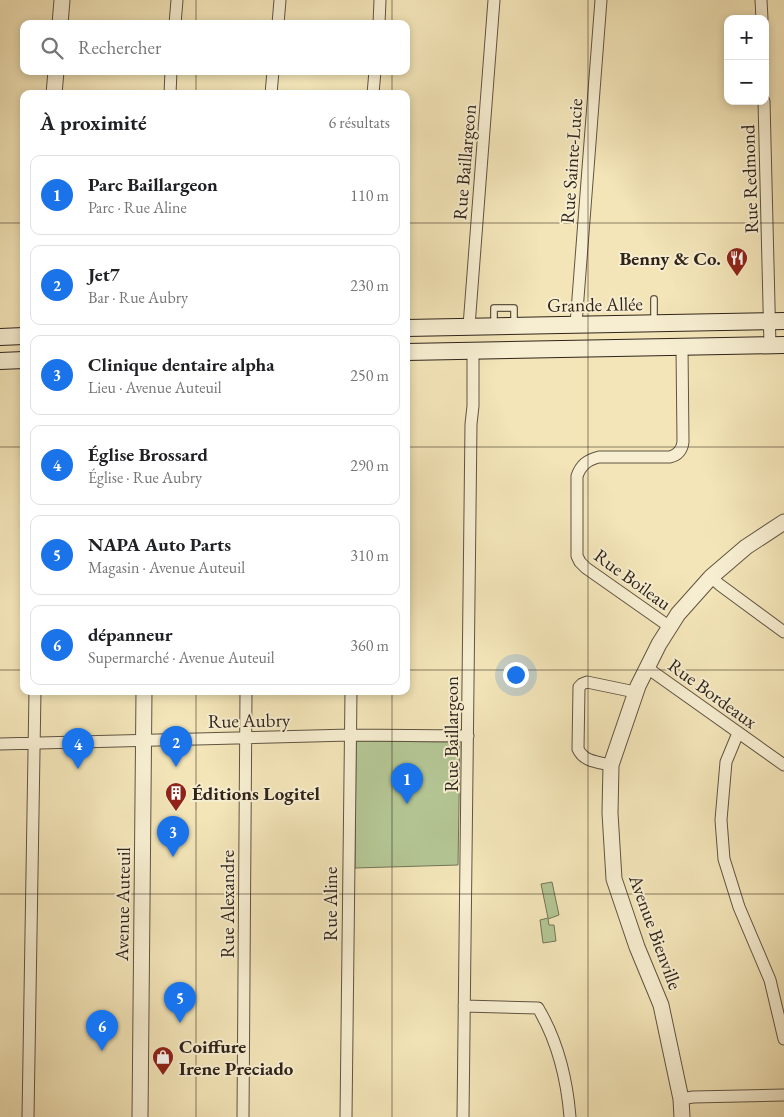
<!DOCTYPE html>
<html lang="fr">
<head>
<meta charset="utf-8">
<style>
	:root { --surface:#fff; --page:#f2f2f2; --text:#202124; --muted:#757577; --line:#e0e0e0; --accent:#1a73e8 }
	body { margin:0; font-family:"EB Garamond",serif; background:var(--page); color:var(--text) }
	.controls { position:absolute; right:15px; top:15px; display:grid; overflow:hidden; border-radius:10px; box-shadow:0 2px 8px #0003 }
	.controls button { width:45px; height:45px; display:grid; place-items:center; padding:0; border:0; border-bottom:1px solid var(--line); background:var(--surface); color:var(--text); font:25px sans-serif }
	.you { position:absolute; left:515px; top:674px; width:18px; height:18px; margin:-12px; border:4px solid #fff; border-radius:50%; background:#1a73e8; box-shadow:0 0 0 8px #1a73e833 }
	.badge { display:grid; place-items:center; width:32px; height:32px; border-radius:50%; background:var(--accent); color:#fff; font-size:16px; font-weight:700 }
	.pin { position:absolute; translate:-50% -41px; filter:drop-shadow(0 1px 2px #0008) }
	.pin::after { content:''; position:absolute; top:26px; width:18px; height:15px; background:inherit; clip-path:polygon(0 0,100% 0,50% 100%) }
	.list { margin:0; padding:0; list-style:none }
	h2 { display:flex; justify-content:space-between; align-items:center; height:65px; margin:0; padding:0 20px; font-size:21px }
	h2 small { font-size:16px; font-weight:400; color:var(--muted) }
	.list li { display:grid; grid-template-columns:32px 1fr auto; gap:15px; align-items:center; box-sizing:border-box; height:80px; margin:0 10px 10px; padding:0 10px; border:1px solid var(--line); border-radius:10px }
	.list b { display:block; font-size:19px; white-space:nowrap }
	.list p { margin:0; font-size:16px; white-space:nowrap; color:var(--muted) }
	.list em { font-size:16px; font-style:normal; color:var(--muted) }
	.icon { flex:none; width:28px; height:28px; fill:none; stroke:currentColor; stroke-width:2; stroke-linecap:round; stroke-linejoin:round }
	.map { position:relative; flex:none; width:784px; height:1117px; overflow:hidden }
	.search { position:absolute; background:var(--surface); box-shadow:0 2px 8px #0003; left:20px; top:20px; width:390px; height:55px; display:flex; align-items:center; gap:12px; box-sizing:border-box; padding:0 18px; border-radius:10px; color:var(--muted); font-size:19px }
	.panel { position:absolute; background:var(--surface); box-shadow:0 2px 8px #0003; left:20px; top:90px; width:390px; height:605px; border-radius:10px }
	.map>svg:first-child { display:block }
	.green { fill:#b4c694; stroke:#727558 }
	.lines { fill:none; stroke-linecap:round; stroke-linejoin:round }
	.service-casing { stroke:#605442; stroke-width:8 }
	.minor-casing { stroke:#605442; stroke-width:13 }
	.tertiary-casing { stroke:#605442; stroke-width:17 }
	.secondary-casing { stroke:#2f241b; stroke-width:18 }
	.service { stroke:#f7eed1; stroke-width:5.5 }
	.minor { stroke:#f7eed1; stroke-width:11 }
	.tertiary { stroke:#f7eed1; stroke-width:15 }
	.secondary { stroke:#f7eed1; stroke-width:16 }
	.grid { fill:none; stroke:#2f241b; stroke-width:1; stroke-opacity:0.55 }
	.labels { text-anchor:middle; stroke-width:4; stroke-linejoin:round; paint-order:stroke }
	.street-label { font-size:19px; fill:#2f241b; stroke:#f7eed1 }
	.poi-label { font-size:19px; font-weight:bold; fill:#2f241b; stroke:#f7eed1; text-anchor:start }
</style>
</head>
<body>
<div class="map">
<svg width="784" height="1117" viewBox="0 0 784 1117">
	<rect width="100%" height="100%" fill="#f3e5b8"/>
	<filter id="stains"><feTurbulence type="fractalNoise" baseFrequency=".004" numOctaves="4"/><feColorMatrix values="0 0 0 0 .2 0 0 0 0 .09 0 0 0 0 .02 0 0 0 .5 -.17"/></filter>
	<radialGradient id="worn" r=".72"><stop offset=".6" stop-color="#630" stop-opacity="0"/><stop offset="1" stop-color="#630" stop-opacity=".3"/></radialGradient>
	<path class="green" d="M356 741 460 742 458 865 355 868Z
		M552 882 559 915 548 919 549 925H554L556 941 543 943 540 920 548 918 541 884Z"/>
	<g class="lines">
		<g class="service-casing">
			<path id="service" d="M654 299V322
				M494 324V308H514V325"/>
		</g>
		<g class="minor-casing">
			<path id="minor" d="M761 0 762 19
				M175 24 177 0
				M278 24 280 0
				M379 24 380 0
				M170 94 171 71
				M271 94 273 71
				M373 94 375 71
				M764 101 770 346
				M576 324 601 0
				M469 326 494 0
				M711 577 720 585 784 632
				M670 627 586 568 580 562 577 556V476C581 465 587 460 599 457H670C678 455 682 450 683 442L682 347
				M646 667 784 765
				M738 733 726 762 721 820 724 859 739 907 770 980 784 1039
				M0 744 350 735 468 736
				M611 765C598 762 584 762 578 749L579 687 582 684 587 682 635 692
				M464 1006 538 1008C557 1040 567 1080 570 1117
				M681 1099 693 1097 784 1095
				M28 1117 35 691
				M243 1117 246 691
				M346 1117 351 691
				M463 1117 471 424 473 406V351"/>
		</g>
		<g class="tertiary-casing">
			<path id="tertiary" d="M60 24 62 0
				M54 94 56 71
				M140 1117 144 691
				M682 1117 681 1099 661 1005 637 947 614 879 610 813 611 765 638 686 659 644 678 614 711 577 746 547 784 522"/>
		</g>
		<g class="secondary-casing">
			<path id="secondary" d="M406 328 784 321
				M0 337 24 336
				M406 352 784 345
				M0 361 24 360"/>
		</g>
		<use href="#service" class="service"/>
		<use href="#minor" class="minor"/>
		<use href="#tertiary" class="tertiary"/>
		<use href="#secondary" class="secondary"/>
	</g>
	<path class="grid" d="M196 0V24M392 0V24M588 0V1117M196 71V94M392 71V94M0 223H24M406 223H784M0 447H24M406 447H784M0 670H24M406 670H784M196 691V1117M392 691V1117M0 894H784"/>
	<defs>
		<g id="restaurant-pin" transform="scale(1.125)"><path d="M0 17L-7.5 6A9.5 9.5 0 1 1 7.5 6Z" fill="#8f2418" stroke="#f7eed1"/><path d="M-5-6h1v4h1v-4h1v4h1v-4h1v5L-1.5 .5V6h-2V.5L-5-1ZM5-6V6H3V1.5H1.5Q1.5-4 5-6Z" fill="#fff"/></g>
		<g id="building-pin" transform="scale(1.125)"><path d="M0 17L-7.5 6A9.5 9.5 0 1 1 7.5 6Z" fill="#8f2418" stroke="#f7eed1"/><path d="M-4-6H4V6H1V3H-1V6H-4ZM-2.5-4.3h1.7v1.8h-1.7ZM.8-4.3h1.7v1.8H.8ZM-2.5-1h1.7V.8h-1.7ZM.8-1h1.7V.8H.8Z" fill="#fff"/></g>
		<g id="shop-pin" transform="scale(1.125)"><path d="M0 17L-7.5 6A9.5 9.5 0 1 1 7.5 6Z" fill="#8f2418" stroke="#f7eed1"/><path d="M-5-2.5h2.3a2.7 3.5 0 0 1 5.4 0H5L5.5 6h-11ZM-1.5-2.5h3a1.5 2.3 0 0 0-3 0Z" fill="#fff"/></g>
	</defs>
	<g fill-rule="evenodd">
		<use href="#restaurant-pin" x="737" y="258"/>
		<use href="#building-pin" x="176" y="793"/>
		<use href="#shop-pin" x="163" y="1057"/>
	</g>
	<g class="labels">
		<g class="street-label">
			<text transform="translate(571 161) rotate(-86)" y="7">Rue Sainte-Lucie</text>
			<text transform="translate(464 162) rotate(-85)" y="7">Rue Baillargeon</text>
			<text transform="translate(749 179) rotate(-92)" y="7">Rue Redmond</text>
			<text transform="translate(595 304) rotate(-1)" y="7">Grande Allée</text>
			<text transform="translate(633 579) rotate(36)" y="7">Rue Boileau</text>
			<text transform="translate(713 693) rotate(36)" y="7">Rue Bordeaux</text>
			<text transform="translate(249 720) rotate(-1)" y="7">Rue Aubry</text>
			<text transform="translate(451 734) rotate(-90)" y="7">Rue Baillargeon</text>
			<text transform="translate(122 904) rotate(-89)" y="7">Avenue Auteuil</text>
			<text transform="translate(227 904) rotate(-90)" y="7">Rue Alexandre</text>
			<text transform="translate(330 904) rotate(-90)" y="7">Rue Aline</text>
			<text transform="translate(656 932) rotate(70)" y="7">Avenue Bienville</text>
		</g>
		<g class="poi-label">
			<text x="721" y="265" text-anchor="end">Benny &amp; Co.</text>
			<text x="192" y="800">Éditions Logitel</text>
			<text x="179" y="1053">Coiffure<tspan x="179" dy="22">Irene Preciado</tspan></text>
		</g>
	</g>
	<rect width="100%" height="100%" filter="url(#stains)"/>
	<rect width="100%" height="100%" fill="url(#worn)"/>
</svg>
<div class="controls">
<button>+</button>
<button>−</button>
</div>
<div class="you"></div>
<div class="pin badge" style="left:407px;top:804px">1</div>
<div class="pin badge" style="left:176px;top:767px">2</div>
<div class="pin badge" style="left:173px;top:857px">3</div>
<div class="pin badge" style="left:78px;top:769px">4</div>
<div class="pin badge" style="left:180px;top:1023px">5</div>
<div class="pin badge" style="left:102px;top:1051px">6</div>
<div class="search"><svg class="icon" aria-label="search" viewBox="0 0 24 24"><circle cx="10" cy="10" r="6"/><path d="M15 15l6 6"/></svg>Rechercher</div>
<section class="panel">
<h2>À proximité<small>6 résultats</small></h2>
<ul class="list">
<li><span class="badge">1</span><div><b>Parc Baillargeon</b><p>Parc · Rue Aline</p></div><em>110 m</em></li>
<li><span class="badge">2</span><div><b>Jet7</b><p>Bar · Rue Aubry</p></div><em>230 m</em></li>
<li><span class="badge">3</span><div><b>Clinique dentaire alpha</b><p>Lieu · Avenue Auteuil</p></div><em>250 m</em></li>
<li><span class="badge">4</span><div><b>Église Brossard</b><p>Église · Rue Aubry</p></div><em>290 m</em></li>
<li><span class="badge">5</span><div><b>NAPA Auto Parts</b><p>Magasin · Avenue Auteuil</p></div><em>310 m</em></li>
<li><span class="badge">6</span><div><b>dépanneur</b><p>Supermarché · Avenue Auteuil</p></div><em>360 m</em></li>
</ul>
</section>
</div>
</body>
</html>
